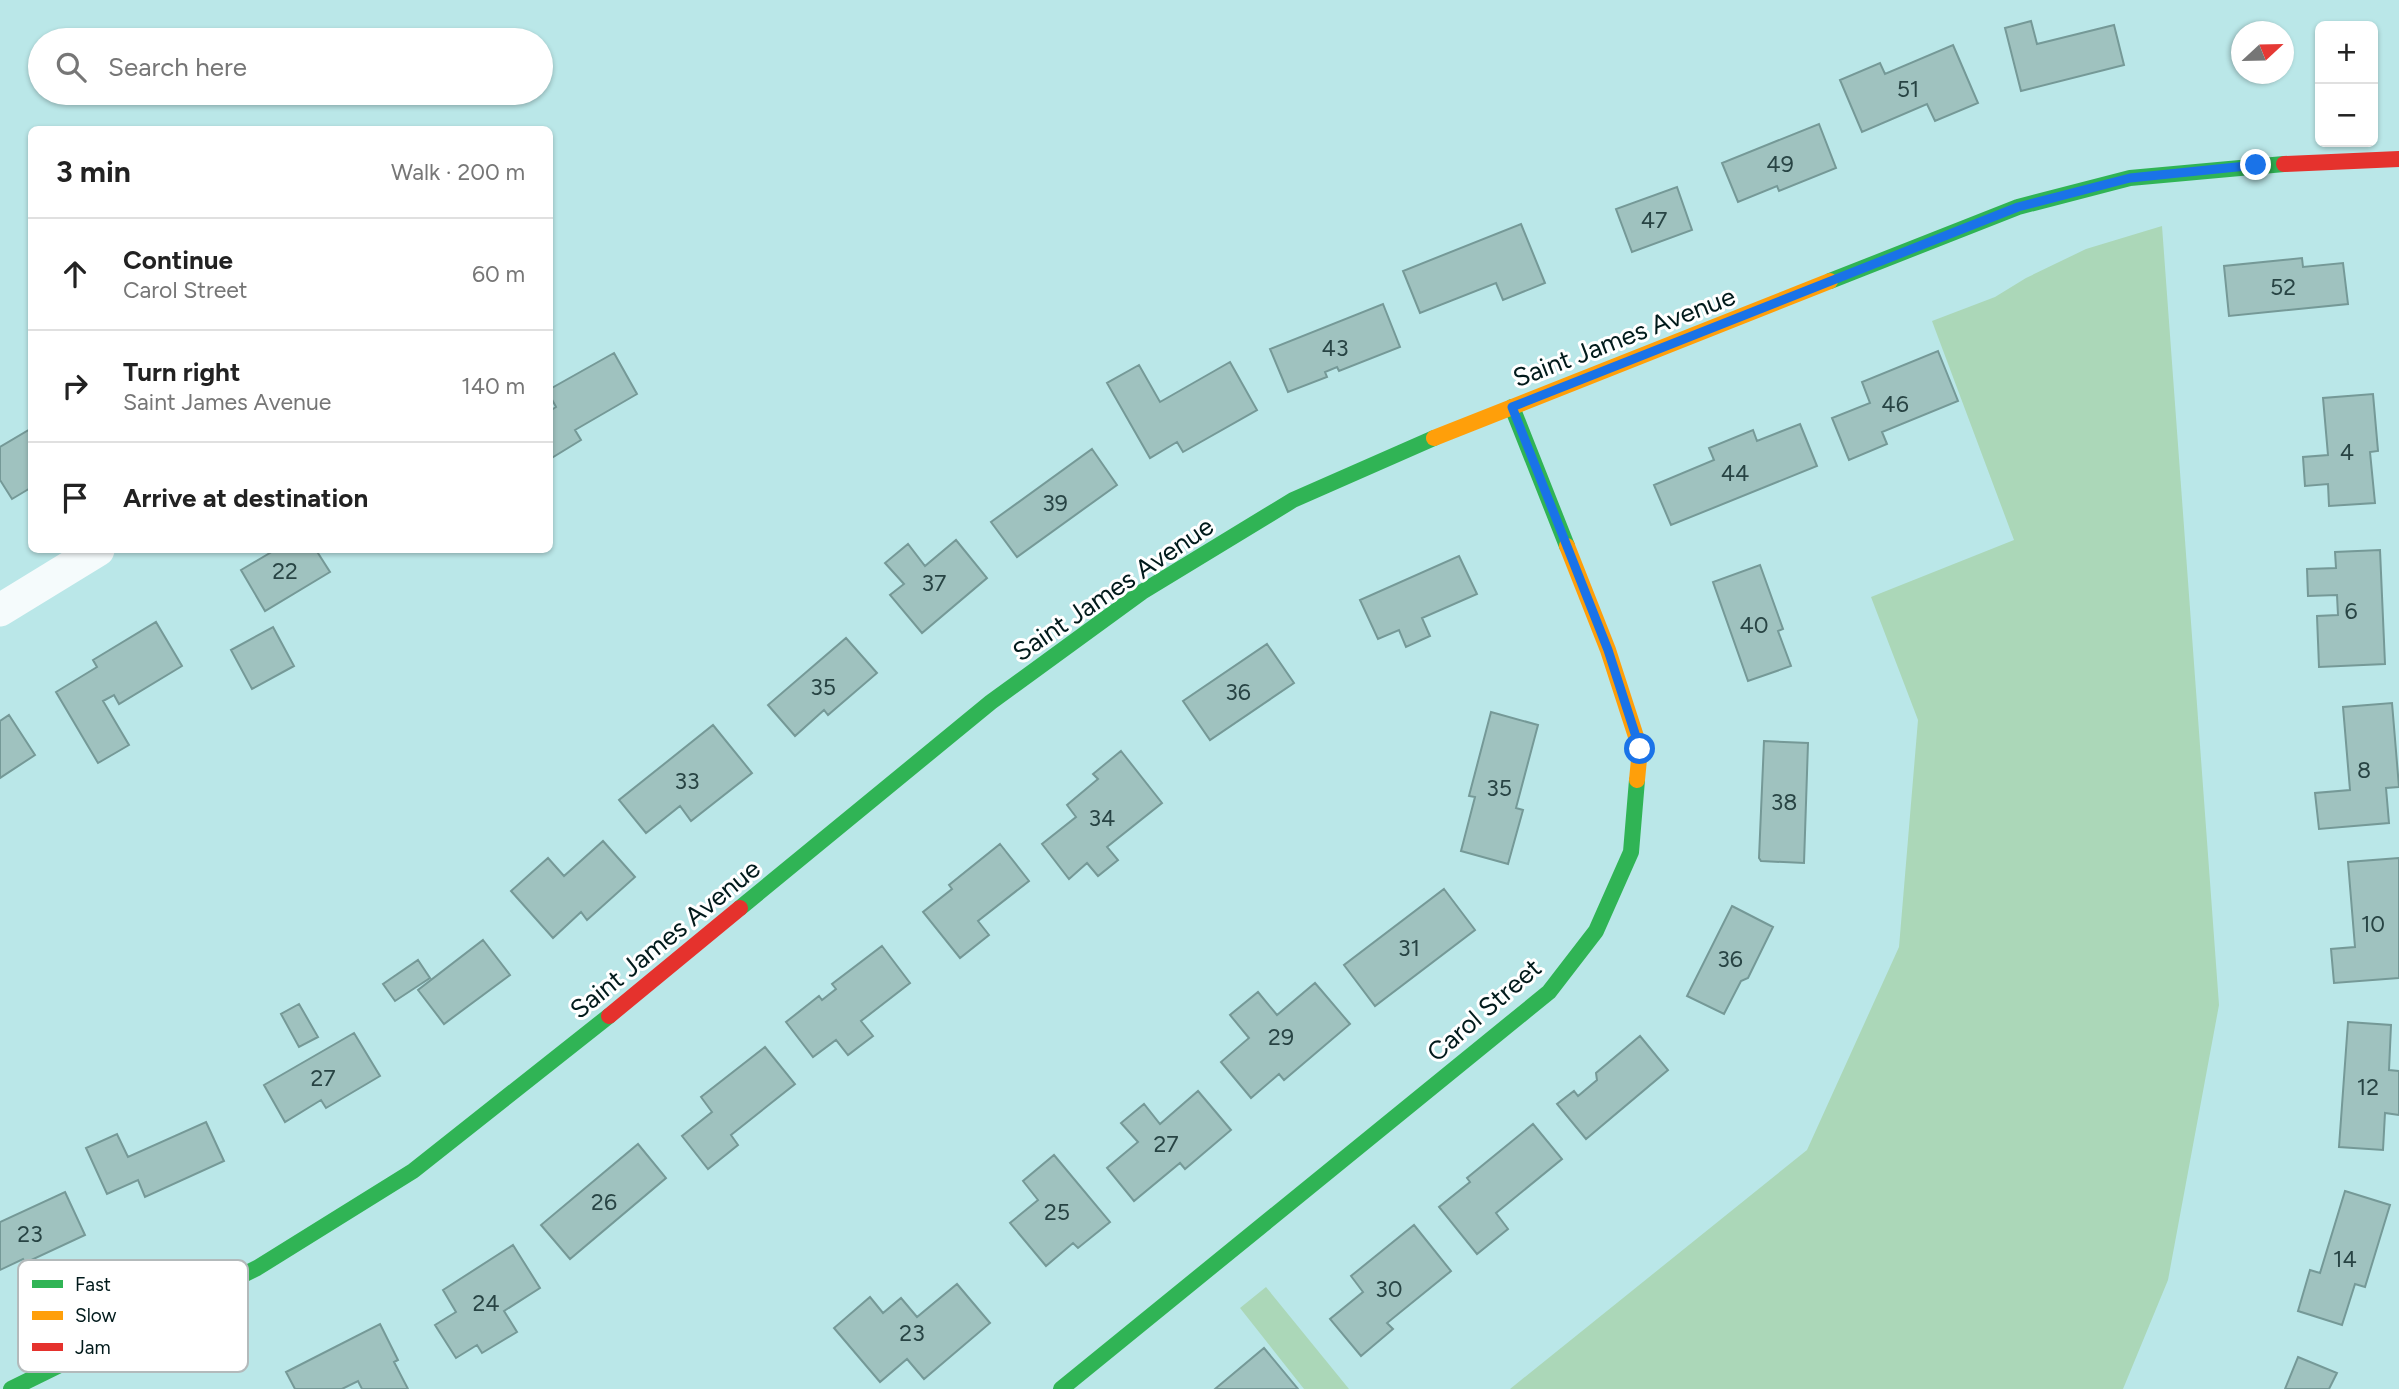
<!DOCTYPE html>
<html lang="en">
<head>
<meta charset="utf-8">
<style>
	:root { --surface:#fff; --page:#f6f6f6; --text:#222; --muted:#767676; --line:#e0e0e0 }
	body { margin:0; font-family:Figtree,sans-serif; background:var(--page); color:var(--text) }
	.controls { position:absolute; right:21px; top:21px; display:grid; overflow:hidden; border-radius:10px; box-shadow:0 2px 5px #0004 }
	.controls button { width:63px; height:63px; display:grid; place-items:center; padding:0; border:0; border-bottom:2px solid var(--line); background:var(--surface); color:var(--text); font:35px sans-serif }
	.compass { position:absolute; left:2231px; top:21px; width:63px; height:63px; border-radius:50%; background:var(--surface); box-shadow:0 2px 5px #0004; rotate:68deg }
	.stop { position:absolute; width:21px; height:21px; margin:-16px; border:5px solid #1a73e8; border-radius:50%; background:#fff }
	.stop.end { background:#1a73e8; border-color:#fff; box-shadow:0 2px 7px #0008 }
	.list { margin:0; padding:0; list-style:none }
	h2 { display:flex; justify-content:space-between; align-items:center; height:91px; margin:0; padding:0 28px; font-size:30px }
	h2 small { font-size:23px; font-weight:400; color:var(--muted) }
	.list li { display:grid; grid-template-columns:46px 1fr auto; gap:21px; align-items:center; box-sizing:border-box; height:112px; padding:0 28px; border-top:2px solid var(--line) }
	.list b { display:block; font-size:26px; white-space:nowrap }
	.list p { margin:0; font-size:23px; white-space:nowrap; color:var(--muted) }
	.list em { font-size:23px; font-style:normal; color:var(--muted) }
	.icon { flex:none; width:38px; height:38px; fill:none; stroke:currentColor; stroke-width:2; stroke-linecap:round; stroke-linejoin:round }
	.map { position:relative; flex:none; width:2399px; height:1389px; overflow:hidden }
	.search { position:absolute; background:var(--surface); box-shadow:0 2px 5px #0004; left:28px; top:28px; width:525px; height:77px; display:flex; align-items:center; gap:18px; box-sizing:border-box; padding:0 24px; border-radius:38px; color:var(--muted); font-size:26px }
	.panel { position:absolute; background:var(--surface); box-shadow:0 2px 5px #0004; left:28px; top:126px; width:525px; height:427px; border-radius:10px }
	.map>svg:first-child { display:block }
	.green { fill:#abd7b8 }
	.building { fill:#9fc2bf; stroke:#759997; stroke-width:2 }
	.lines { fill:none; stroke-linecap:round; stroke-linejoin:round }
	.street { stroke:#f5fbfc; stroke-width:33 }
	.fast { stroke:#30b455; stroke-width:16 }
	.slow { stroke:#ff9f0a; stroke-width:16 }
	.jam { stroke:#e5322d; stroke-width:16 }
	.route { stroke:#1a73e8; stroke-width:9 }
	.labels { text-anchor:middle; stroke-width:6; stroke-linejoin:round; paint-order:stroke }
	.number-label { font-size:23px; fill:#284444 }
	.street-label { font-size:26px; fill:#011a1b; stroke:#fff }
	.key { fill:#fff; stroke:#b3babb; stroke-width:2 }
	.key-label { font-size:19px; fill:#011a1b }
</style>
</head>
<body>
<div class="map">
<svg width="2399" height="1389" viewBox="0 0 2399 1389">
	<rect width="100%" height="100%" fill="#bae7e8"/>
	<path class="green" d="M2162 226 2219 1005 2168 1280 2123 1389H1510L1807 1150 1899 947 1918 720 1871 597 2014 540 1932 321 1995 297 2026 278 2086 249Z
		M1266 1287 1349 1389H1304L1240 1308Z"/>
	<path class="building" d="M2031 21 2037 44 2114 25 2124 65 2021 91 2005 28Z
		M1953 45 1978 103 1935 121 1927 104 1862 132 1840 80 1880 63 1885 74Z
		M1819 124 1836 168 1779 191 1777 186 1738 202 1722 163Z
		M1677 187 1692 230 1632 252 1616 209Z
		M1521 224 1545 283 1503 300 1496 283 1420 313 1403 271Z
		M2302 258 2303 267 2343 263 2348 304 2229 316 2224 266Z
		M1383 304 1400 347 1339 371 1337 367 1325 372 1327 377 1288 392 1270 349Z
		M1938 351 1958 401 1882 432 1887 444 1849 460 1832 418 1870 403 1862 382Z
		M614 353 637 394 575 430 581 440 550 459V411L556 407 550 396V389Z
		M1230 362 1257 410 1183 452 1177 442 1150 458 1107 383 1139 365 1160 402Z
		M2373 394 2378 451 2370 452 2375 503 2329 506 2328 484 2305 486 2303 457 2328 455 2323 398Z
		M1800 424 1817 466 1671 525 1654 485 1714 460 1709 448 1753 430 1757 441Z
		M32 428V487L12 499 0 480V447Z
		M1092 449 1117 485 1017 557 991 522Z
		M956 540 987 578 922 633 890 595 904 584 885 563 908 544 925 566Z
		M275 550H316L330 572 265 611 241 570Z
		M2380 550 2385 664 2319 667 2317 616 2338 615 2337 595 2308 596 2307 569 2336 568 2335 552Z
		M1459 556 1477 594 1422 618 1430 636 1406 647 1399 630 1378 639 1360 600Z
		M1760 565 1783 629 1778 631 1791 666 1748 681 1713 582Z
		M156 622 182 666 119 704 114 695 103 701 129 745 98 763 56 692 97 667 93 660Z
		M273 627 294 666 252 689 231 650Z
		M846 638 877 673 828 715 824 710 795 736 768 705Z
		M1267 644 1294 683 1210 740 1183 701Z
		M2392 703 2399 787 2386 788 2389 823 2319 829 2315 793 2350 790 2343 707Z
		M1491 712 1538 725 1516 808 1523 810 1508 864 1461 851 1475 797 1469 796Z
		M9 715 35 755 0 778V721Z
		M713 725 752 773 691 821 680 806 646 833 619 800Z
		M1764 741 1808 743 1804 863 1761 861 1759 858Z
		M1121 751 1162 803 1107 847 1118 860 1098 876 1087 863 1069 879 1042 844 1076 817 1067 805 1098 779 1093 774Z
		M603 841 635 877 587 920 581 912 553 938 511 891 548 858 564 876Z
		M1000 844 1029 881 978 921 989 935 960 958 923 912 952 889 949 885Z
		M2399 858V978L2334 983 2331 949 2355 947 2348 862Z
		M1444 889 1475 930 1375 1006 1344 965Z
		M1732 906 1773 927 1748 978 1741 981 1724 1014 1687 996Z
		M483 940 510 975 444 1024 418 990Z
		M882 946 910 983 861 1021 873 1036 848 1055 836 1040 813 1057 786 1022 819 996 822 1000 836 989 832 984Z
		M418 960 430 978 395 1001 383 984Z
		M1315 983 1350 1024 1284 1080 1279 1074 1251 1098 1221 1062 1249 1038 1230 1015 1258 992 1277 1015Z
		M299 1004 318 1037 299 1047 281 1014Z
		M2348 1022 2391 1025 2389 1070 2399 1071V1115L2385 1113 2383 1150 2339 1147Z
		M354 1033 380 1076 326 1108 321 1100 285 1122 264 1085Z
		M1640 1036 1668 1070 1586 1139 1557 1104 1574 1091 1578 1096 1597 1080 1596 1073Z
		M765 1047 795 1084 731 1135 738 1145 708 1169 682 1136 712 1112 701 1097Z
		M1198 1091 1231 1130 1185 1169 1180 1163 1134 1201 1107 1168 1138 1142 1121 1123 1144 1104 1160 1124Z
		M206 1122 224 1161 145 1197 138 1180 107 1194 86 1148 117 1134 128 1157Z
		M1533 1124 1562 1159 1496 1213 1508 1229 1477 1254 1439 1207 1470 1182 1467 1178Z
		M638 1144 666 1178 570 1259 541 1225Z
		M1054 1155 1110 1222 1078 1248 1073 1243 1046 1266 1010 1223 1038 1200 1023 1181Z
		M2345 1191 2390 1205 2365 1287 2355 1284 2342 1325 2298 1311 2310 1270 2320 1273Z
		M65 1192 85 1235 25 1263 23 1259 0 1270V1222Z
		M1414 1225 1451 1271 1387 1323 1393 1329 1361 1356 1330 1319 1363 1292 1351 1276Z
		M513 1245 540 1288 504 1311 517 1332 482 1353 477 1345 456 1358 435 1325 456 1312 443 1290Z
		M957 1284 990 1323 924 1379 907 1359 880 1382 834 1328 870 1297 883 1313 901 1298 917 1317Z
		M380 1324 398 1360 394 1362 408 1389H362L358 1381 342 1389H295L286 1372Z
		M1264 1348 1298 1389H1215Z
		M2298 1357 2337 1373 2329 1389H2285Z"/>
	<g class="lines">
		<path class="street" d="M0 610 98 550"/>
		<path class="fast" d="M1830 281 2018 207 2130 178 2284 164
			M1512 407 1567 546
			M740 908 991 702 1142 592 1293 500 1434 438
			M11 1389 257 1268 413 1171 609 1016
			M1061 1389 1549 992 1596 931 1631 852 1637 780"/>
		<path class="slow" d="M1434 438 1830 281
			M1567 546 1608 650 1640 749 1637 780"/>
		<path class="jam" d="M2284 164 2399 159
			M609 1016 740 908"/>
	</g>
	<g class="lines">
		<path class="route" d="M1640 749 1608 650 1512 407 2018 207 2130 178 2256 165"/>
	</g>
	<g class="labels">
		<g class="number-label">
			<text x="1908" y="97">51</text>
			<text x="1780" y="172">49</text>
			<text x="1654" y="228">47</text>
			<text x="2283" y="295">52</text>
			<text x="1335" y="356">43</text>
			<text x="1895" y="412">46</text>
			<text x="2347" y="460">4</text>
			<text x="1735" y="481">44</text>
			<text x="1055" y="511">39</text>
			<text x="285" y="579">22</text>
			<text x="934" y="591">37</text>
			<text x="2351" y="619">6</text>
			<text x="1754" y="633">40</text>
			<text x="823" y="695">35</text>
			<text x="1238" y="700">36</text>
			<text x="2364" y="778">8</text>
			<text x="687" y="789">33</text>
			<text x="1499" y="796">35</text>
			<text x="1784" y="810">38</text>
			<text x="1102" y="826">34</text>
			<text x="2373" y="932">10</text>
			<text x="1409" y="956">31</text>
			<text x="1730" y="967">36</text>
			<text x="1281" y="1045">29</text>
			<text x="323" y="1086">27</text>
			<text x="2368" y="1095">12</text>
			<text x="1166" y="1152">27</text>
			<text x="604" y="1210">26</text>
			<text x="1057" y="1220">25</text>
			<text x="30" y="1242">23</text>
			<text x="2345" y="1267">14</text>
			<text x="1389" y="1297">30</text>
			<text x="486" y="1311">24</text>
			<text x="912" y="1341">23</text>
		</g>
		<g class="street-label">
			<text transform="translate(1624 337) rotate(-21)" y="9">Saint James Avenue</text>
			<text transform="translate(1113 589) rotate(-34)" y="9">Saint James Avenue</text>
			<text transform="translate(665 939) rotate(-39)" y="9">Saint James Avenue</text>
			<text transform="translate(1484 1010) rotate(-41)" y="9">Carol Street</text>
		</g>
	</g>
	<rect x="18" y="1260" width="230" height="112" rx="10" class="key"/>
	<rect x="32" y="1280" width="31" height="8" fill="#30b455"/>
	<rect x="32" y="1311" width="31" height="9" fill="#ff9f0a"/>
	<rect x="32" y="1343" width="31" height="8" fill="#e5322d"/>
	<g class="key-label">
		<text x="75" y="1291">Fast</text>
		<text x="75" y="1322">Slow</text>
		<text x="75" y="1354">Jam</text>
	</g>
</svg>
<div class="controls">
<button>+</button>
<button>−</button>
</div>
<svg class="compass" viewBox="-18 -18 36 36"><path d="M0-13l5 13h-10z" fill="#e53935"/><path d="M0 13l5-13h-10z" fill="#767676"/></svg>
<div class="stop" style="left:1640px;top:749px"></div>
<div class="stop end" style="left:2256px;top:165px"></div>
<div class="search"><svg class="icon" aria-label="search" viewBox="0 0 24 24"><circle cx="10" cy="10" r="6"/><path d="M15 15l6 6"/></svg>Search here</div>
<section class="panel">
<h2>3 min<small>Walk · 200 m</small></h2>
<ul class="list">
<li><svg class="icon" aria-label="ahead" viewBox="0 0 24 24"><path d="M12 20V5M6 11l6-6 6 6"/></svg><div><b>Continue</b><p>Carol Street</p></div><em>60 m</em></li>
<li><svg class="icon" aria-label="right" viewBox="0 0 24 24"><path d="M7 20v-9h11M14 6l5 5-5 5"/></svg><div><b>Turn right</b><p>Saint James Avenue</p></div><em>140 m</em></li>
<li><svg class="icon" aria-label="arrive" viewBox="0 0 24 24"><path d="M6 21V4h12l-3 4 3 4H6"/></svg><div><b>Arrive at destination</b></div></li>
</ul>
</section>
</div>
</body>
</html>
